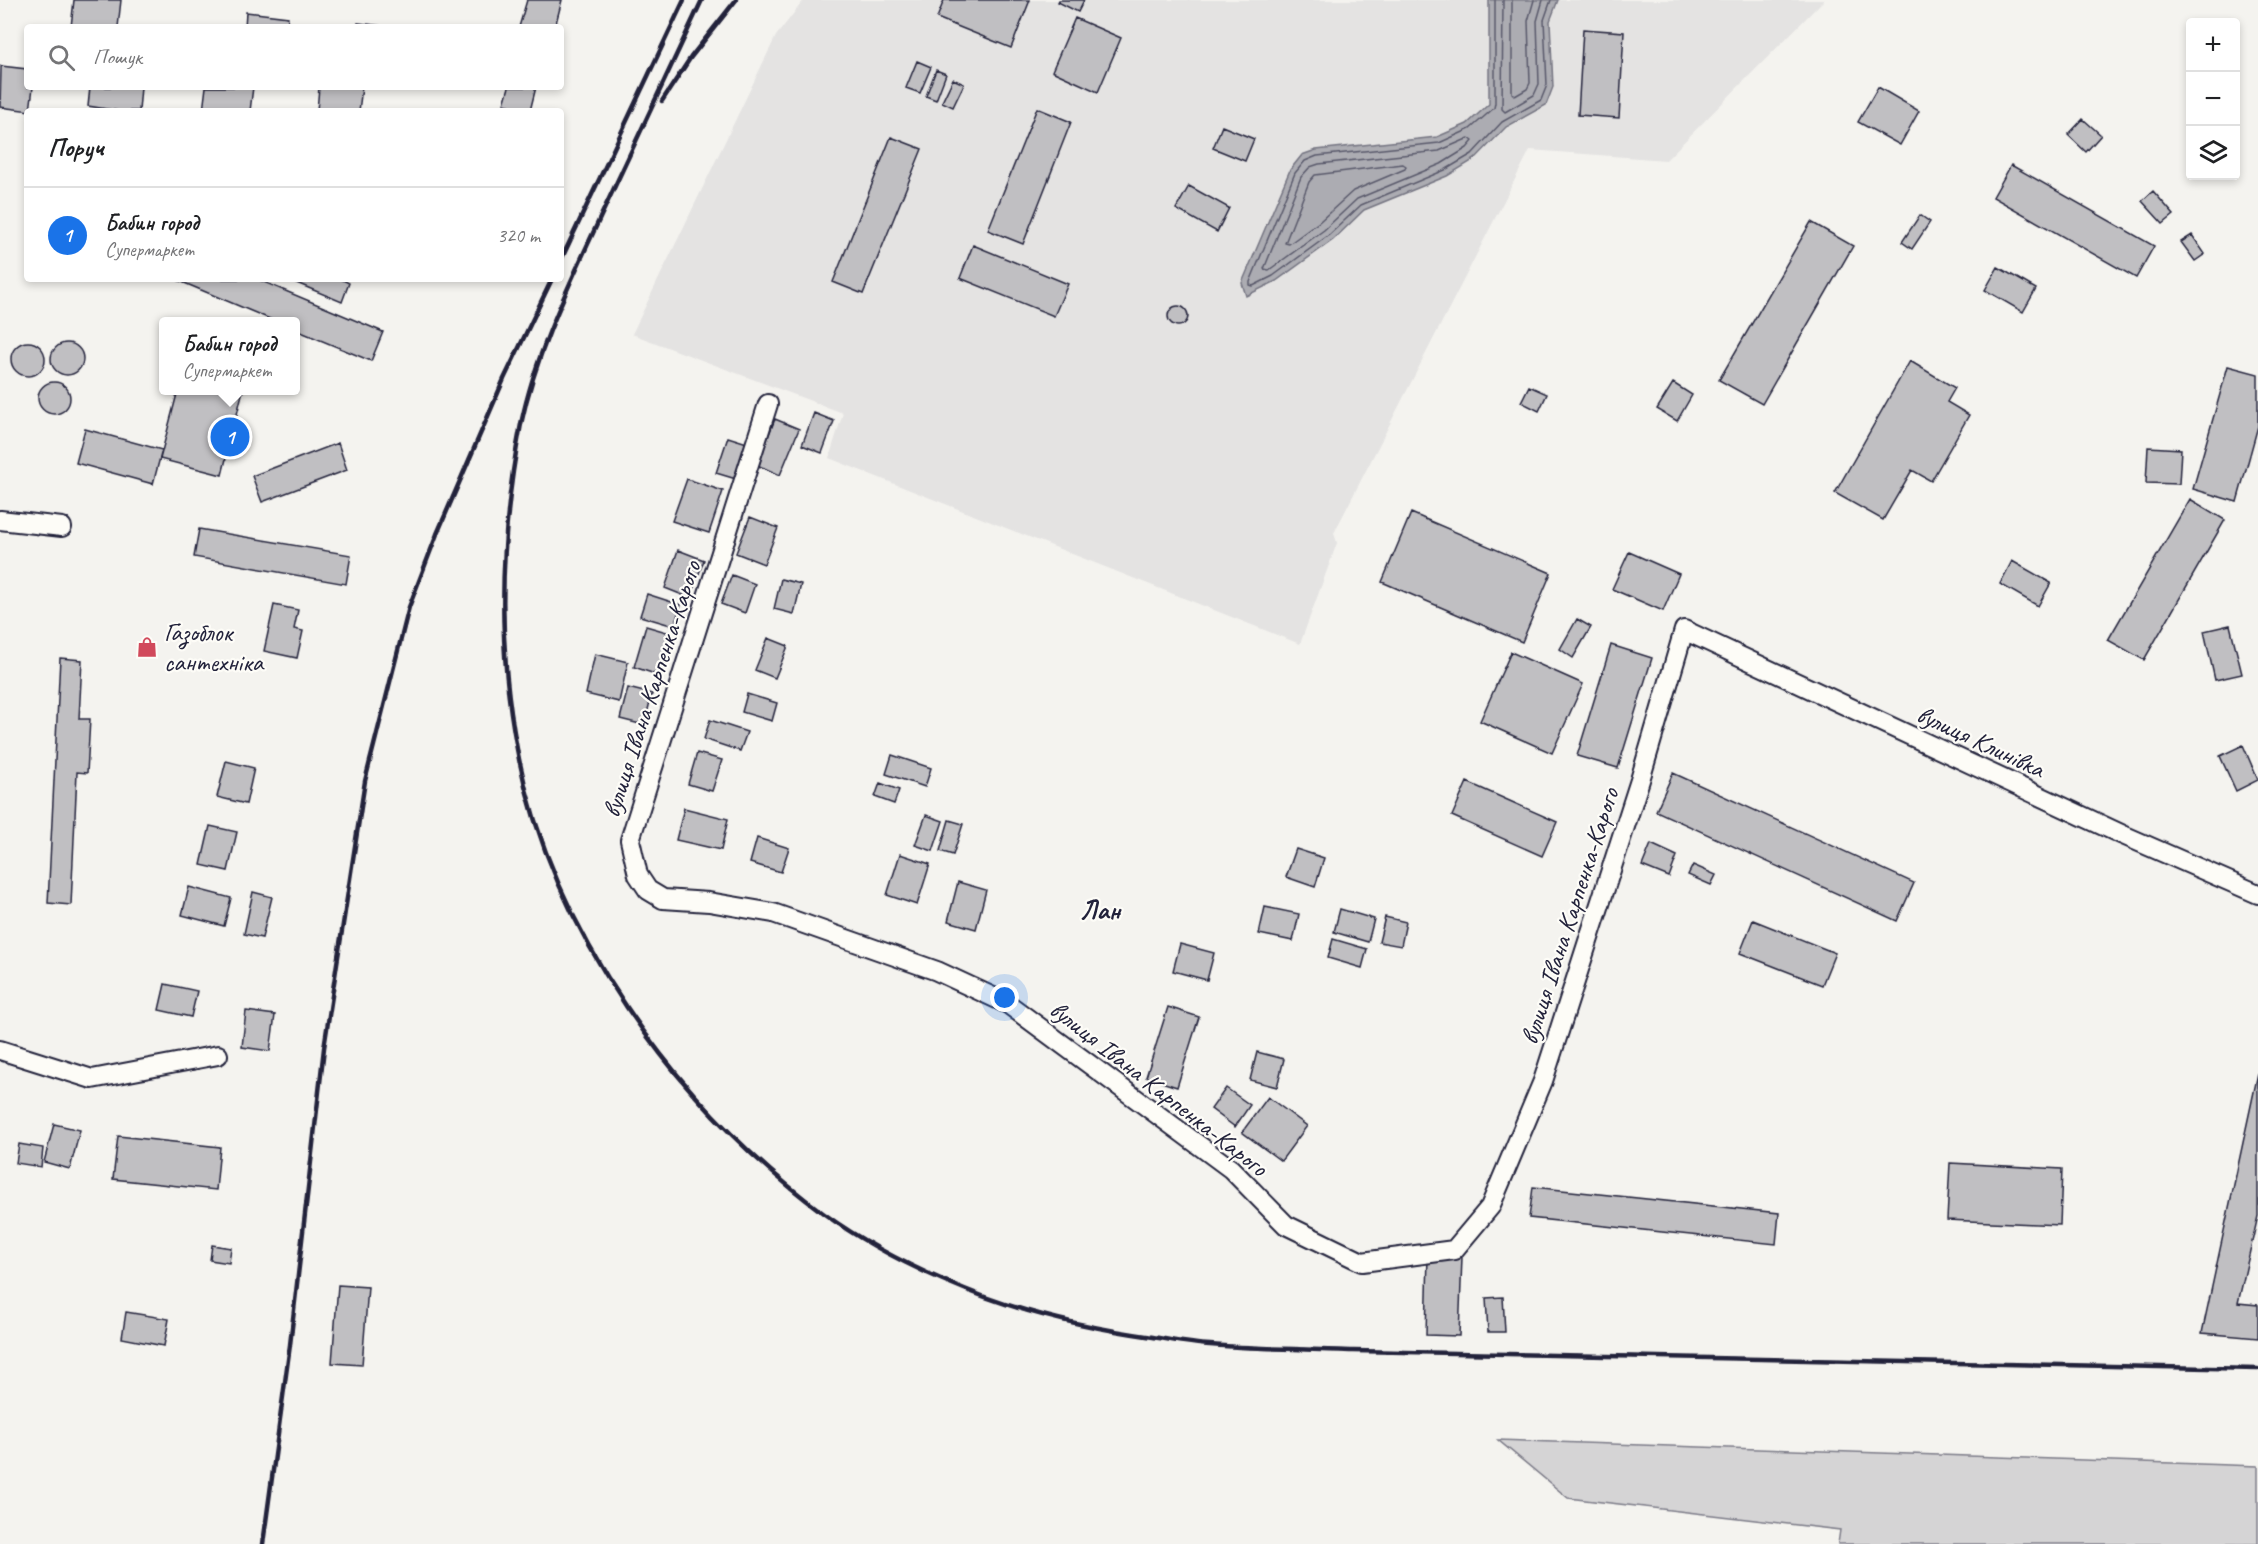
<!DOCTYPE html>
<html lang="uk">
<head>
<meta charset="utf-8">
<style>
	:root { --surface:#fff; --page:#f2f2f2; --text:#202124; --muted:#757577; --line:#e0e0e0; --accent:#1a73e8 }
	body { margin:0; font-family:Caveat,sans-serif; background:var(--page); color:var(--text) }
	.controls { position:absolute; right:18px; top:18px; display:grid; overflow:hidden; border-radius:6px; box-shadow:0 3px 9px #0003 }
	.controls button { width:54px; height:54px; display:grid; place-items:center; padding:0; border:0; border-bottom:2px solid var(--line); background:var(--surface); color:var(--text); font:30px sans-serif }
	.you { position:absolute; left:1005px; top:998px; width:21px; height:21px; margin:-15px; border:4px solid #fff; border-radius:50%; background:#1a73e8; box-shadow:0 0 0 9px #1a73e833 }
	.badge { display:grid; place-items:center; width:39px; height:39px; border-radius:50%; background:var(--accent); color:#fff; font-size:20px; font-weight:700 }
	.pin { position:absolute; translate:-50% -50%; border:3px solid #fff; box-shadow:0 2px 6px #0006 }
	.popup { position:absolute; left:159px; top:317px; width:141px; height:78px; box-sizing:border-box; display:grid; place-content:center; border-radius:6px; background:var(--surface); filter:drop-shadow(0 2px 4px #0005); font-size:20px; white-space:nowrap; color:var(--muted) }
	.popup b { font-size:22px; color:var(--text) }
	.popup::after { content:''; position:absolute; left:50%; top:100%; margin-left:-12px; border:12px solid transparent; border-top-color:var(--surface) }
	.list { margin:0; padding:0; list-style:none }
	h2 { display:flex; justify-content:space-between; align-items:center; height:78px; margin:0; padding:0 24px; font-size:26px }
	h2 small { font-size:20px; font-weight:400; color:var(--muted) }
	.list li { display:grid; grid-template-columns:39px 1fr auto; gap:18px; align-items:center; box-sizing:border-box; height:96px; padding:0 24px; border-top:2px solid var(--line) }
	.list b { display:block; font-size:22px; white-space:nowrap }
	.list p { margin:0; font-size:20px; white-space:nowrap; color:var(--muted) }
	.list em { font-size:20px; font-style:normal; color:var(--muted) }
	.icon { flex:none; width:33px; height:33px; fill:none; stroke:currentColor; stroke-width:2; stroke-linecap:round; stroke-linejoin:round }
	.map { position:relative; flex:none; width:2258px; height:1544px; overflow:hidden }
	.search { position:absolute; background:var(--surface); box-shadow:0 3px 9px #0003; left:24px; top:24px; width:540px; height:66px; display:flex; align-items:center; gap:15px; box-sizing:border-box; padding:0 21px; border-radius:6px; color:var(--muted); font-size:22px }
	.panel { position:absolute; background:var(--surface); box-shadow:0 3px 9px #0003; left:24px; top:108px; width:540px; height:174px; border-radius:6px }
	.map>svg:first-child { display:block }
	.built { fill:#e4e3e2 }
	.green { fill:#d5d4d5; stroke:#7c7b88; stroke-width:1.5 }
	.water { fill:#acacb2; stroke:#757582; stroke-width:1.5 }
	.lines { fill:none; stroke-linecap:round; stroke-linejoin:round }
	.shore { stroke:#59596b; stroke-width:1.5 }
	.building { fill:#c0bfc2; stroke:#22223b; stroke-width:1.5 }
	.street-casing { stroke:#22223b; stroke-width:22 }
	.street { stroke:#fdfcf7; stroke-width:18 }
	.rail { stroke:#22223b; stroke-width:4.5 }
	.labels { text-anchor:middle; stroke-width:4.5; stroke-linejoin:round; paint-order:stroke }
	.poi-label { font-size:26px; fill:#22223b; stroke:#fdfcf7; text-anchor:start }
	.street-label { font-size:26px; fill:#22223b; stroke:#fdfcf7 }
	.neighbourhood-label { font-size:27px; font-weight:bold; fill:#22223b; stroke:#fdfcf7 }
</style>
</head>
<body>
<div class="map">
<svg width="2258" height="1544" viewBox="0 0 2258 1544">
	<rect width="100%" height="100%" fill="#f4f3ef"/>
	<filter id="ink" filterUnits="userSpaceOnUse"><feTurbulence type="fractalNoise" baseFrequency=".0167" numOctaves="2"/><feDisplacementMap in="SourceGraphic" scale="12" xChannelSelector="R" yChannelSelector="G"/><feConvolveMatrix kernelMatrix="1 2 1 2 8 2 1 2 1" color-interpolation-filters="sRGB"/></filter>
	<g filter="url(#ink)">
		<path class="built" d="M804 0H1824L1666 160 1530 150 1334 533 1337 543 1300 644 829 458 843 413 632 334 776 36Z"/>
		<path class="green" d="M1498 1440 2258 1466V1544H1838L1840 1530 1568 1498Z"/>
		<path class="water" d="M1489 0H1558L1550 21 1553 87 1546 105 1506 127 1475 159 1447 176 1364 210 1333 240 1276 281 1246 296 1242 283 1290 170 1302 155 1316 150 1437 137 1467 124 1489 104Z"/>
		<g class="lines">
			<path class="shore" d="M1495 0V103L1494 108 1470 129 1439 143 1317 156 1305 161 1295 173 1250 282V285L1253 286 1273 276 1329 235 1361 205 1445 170 1472 154 1502 122 1541 100 1547 85 1544 20 1551 0
				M1503 0 1502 109 1505 112 1534 95 1539 84 1537 21 1543 0
				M1512 0V93L1515 96 1527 89 1530 83 1528 21 1534 0
				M1469 138 1473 141 1467 148 1441 164 1357 199 1324 230 1269 270 1264 269 1301 177 1310 167 1319 164 1439 151Z
				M1403 164 1406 166 1405 169 1353 191 1319 222 1289 244 1285 243 1309 182 1315 175Z"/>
		</g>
		<path class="building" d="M74 0H121L118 27H71Z
			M527 0H562L555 27H519Z
			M944 0H1030L1011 48 937 18Z
			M1059 0H1084L1078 12 1058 2Z
			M246 12 288 17 287 27H245Z
			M1075 18 1121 38 1098 92 1052 71Z
			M358 23 391 27H358Z
			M1583 29 1624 32 1619 118 1578 115Z
			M917 61 931 67 920 93 906 88Z
			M1 66 27 69V87H33L30 111 0 107Z
			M936 70 946 74 936 100 926 96Z
			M953 79 964 84 953 107 942 102Z
			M90 87H141L139 111H119L88 106Z
			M206 87H253L250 111H203Z
			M319 87H362L359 111H317Z
			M509 87H536L530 111 504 104Z
			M1878 87 1919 111 1900 145 1858 122Z
			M1037 108 1071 122 1023 244 988 230Z
			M2083 119 2101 135 2086 152 2068 135Z
			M1222 126 1254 139 1245 161 1213 148Z
			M891 137 922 149 863 294 833 282Z
			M2011 165 2154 246 2136 278 1993 197Z
			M1189 186 1229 208 1217 232 1176 209Z
			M2153 191 2174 215 2163 224 2142 201Z
			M1920 215 1930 222 1912 249 1902 242Z
			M1811 222 1853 246 1762 404 1719 380Z
			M2192 235 2205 254 2195 261 2181 242Z
			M973 245 1068 284 1054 316 960 278Z
			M1998 267 2036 289 2023 312 1985 290Z
			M175 279H257L383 332 371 361 296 330V322H277Z
			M287 279H341L349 283 342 302Z
			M1168 316a10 10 0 1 1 20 0a10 10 0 1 1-20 0Z
			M11 359a17 17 0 1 1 34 0a17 17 0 1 1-34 0Z
			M51 359a16 16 0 1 1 32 0a16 16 0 1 1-32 0Z
			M1910 361 1955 388 1947 402 1969 415 1931 481 1912 470 1883 520 1835 493Z
			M2228 366 2258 374V426L2237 502 2193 489Z
			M38 398a16 16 0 1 1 32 0a16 16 0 1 1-32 0Z
			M1673 383 1692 395 1677 421 1657 409Z
			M1529 386 1547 394 1539 411 1521 402Z
			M178 390H243L222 475 160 459Z
			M814 413 834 421 822 453 802 445Z
			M775 419 799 429 780 475 757 465Z
			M85 429 162 450 153 484 76 463Z
			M728 437 747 443 736 479 716 473Z
			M338 443 347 470 262 502 252 476Z
			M2148 447 2181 449 2179 484 2146 483Z
			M687 479 723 491 709 533 672 521Z
			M2190 499 2225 520 2144 660 2108 640Z
			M1411 513 1551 573 1522 642 1382 582Z
			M750 517 778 528 764 564 736 553Z
			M199 529 351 555 346 584 194 557Z
			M678 550 704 560 690 598 665 588Z
			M1629 552 1679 574 1663 611 1612 589Z
			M2012 561 2051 583 2038 606 2000 584Z
			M732 575 755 584 745 613 721 604Z
			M781 579 801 584 794 614 774 609Z
			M647 594 681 605 674 626 640 616Z
			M274 605 298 610 294 629 303 631 297 658 264 651Z
			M1577 619 1591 627 1573 658 1560 649Z
			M2230 625 2242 674 2215 680 2204 631Z
			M646 626 670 633 658 675 634 667Z
			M768 638 788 646 775 678 755 670Z
			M1611 645 1652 658 1618 768 1577 756Z
			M1511 652 1583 684 1552 753 1480 721Z
			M595 654 628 662 619 702 586 694Z
			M60 658 82 660 79 719H90L87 773 77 772 71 905 48 903Z
			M628 688 652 694 644 725 620 719Z
			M747 694 777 703 772 721 742 712Z
			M710 720 747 732 740 751 704 739Z
			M2243 745 2258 780 2236 791 2220 756Z
			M697 753 722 760 712 791 688 784Z
			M892 755 931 768 925 787 886 774Z
			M226 761 254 768 246 804 217 797Z
			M1673 773 1914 883 1897 921 1656 811Z
			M1467 782 1557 822 1542 856 1452 816Z
			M880 783 899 790 894 804 875 797Z
			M684 808 728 819 721 850 676 840Z
			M926 815 943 821 933 851 915 845Z
			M949 820 963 824 953 855 940 851Z
			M210 826 237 832 228 871 201 865Z
			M757 838 789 848 781 872 750 863Z
			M1651 844 1677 856 1669 877 1642 866Z
			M1296 849 1324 858 1315 887 1286 877Z
			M900 854 930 864 917 905 887 895Z
			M1693 865 1716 875 1711 885 1688 875Z
			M958 882 986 890 976 929 948 921Z
			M189 887 231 898 224 926 182 915Z
			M253 892 272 897 262 938 244 934Z
			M1265 907 1299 914 1293 941 1259 934Z
			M1340 909 1374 919 1368 942 1334 932Z
			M1385 917 1406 922 1401 946 1379 942Z
			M1753 920 1835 953 1822 985 1740 953Z
			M1333 939 1367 949 1362 968 1328 958Z
			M1180 944 1214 953 1207 980 1173 971Z
			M165 984 197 991 191 1017 159 1010Z
			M1168 1007 1199 1017 1177 1087 1146 1077Z
			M246 1011 275 1015 270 1051 242 1047Z
			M1257 1052 1284 1059 1277 1087 1250 1080Z
			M2258 1073V1216L2238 1303 2258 1305V1338L2202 1333Z
			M1226 1088 1250 1105 1235 1127 1211 1109Z
			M1268 1097 1307 1126 1281 1161 1242 1132Z
			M54 1124 80 1130 70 1169 44 1162Z
			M118 1136 220 1147 216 1190 113 1179Z
			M19 1144 43 1148 41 1167 16 1163Z
			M1950 1163 2062 1169 2060 1225 1947 1220Z
			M1533 1187 1779 1213 1776 1244 1529 1218Z
			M212 1245 231 1248 229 1263 210 1260Z
			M1428 1256 1462 1257 1459 1336 1426 1335Z
			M338 1285 368 1287 362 1365 332 1363Z
			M1503 1297 1505 1332H1488L1486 1298Z
			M126 1312 169 1319 164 1346 122 1338Z"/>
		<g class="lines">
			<g class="street-casing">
				<path id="street" d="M768 404 630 840 638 875 648 890 663 899 709 902 773 913 937 971 1008 1004 1231 1169 1286 1225 1362 1262 1454 1250 1490 1207 1543 1081 1640 780 1684 630 2123 835 2258 894
					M0 520 62 527
					M0 1050 92 1079 218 1055"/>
			</g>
			<use href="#street" class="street"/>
			<path class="rail" d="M702 0C668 73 634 145 600 218 569 285 536 352 521 424 500 533 496 640 517 749 551 931 676 1104 823 1213 871 1248 929 1276 985 1297 1040 1317 1095 1329 1153 1337 1172 1340 1191 1344 1210 1345 1258 1349 1306 1349 1354 1351L2258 1369
				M662 101 691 57 736 0
				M561 260 684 0
				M263 1544 290 1345 324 1048 365 781 409 607 437 534 504 379 552 279"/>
		</g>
	</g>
	<defs>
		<g id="shop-bare" transform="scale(1.62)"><path d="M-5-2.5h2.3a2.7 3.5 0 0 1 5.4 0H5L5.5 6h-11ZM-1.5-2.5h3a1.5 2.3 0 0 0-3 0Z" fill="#d1495b" stroke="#fdfcf7" stroke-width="2.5" paint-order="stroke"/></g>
	</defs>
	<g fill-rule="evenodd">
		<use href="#shop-bare" x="147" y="647"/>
	</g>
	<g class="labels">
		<g class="poi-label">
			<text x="164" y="641">Газоблок<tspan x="164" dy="30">сантехніка</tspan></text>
		</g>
		<g class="street-label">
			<text transform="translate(651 689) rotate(-72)" y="9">вулиця Івана Карпенка-Карого</text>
			<text transform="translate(1981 741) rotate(25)" y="9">вулиця Клинівка</text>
			<text transform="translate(1569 916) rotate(-72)" y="9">вулиця Івана Карпенка-Карого</text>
			<text transform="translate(1159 1088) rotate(38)" y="9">вулиця Івана Карпенка-Карого</text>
		</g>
		<g class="neighbourhood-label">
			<text x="1100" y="919">Лан</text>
		</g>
	</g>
</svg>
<div class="controls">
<button>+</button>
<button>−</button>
<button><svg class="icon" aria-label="layers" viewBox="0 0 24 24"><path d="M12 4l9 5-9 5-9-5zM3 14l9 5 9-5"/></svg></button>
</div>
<div class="you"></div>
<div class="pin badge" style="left:230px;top:437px">1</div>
<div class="popup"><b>Бабин город</b>Супермаркет</div>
<div class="search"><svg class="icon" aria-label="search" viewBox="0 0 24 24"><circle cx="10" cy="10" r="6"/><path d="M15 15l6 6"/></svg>Пошук</div>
<section class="panel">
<h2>Поруч<small></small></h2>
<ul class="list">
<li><span class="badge">1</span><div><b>Бабин город</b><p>Супермаркет</p></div><em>320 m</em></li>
</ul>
</section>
</div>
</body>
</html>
